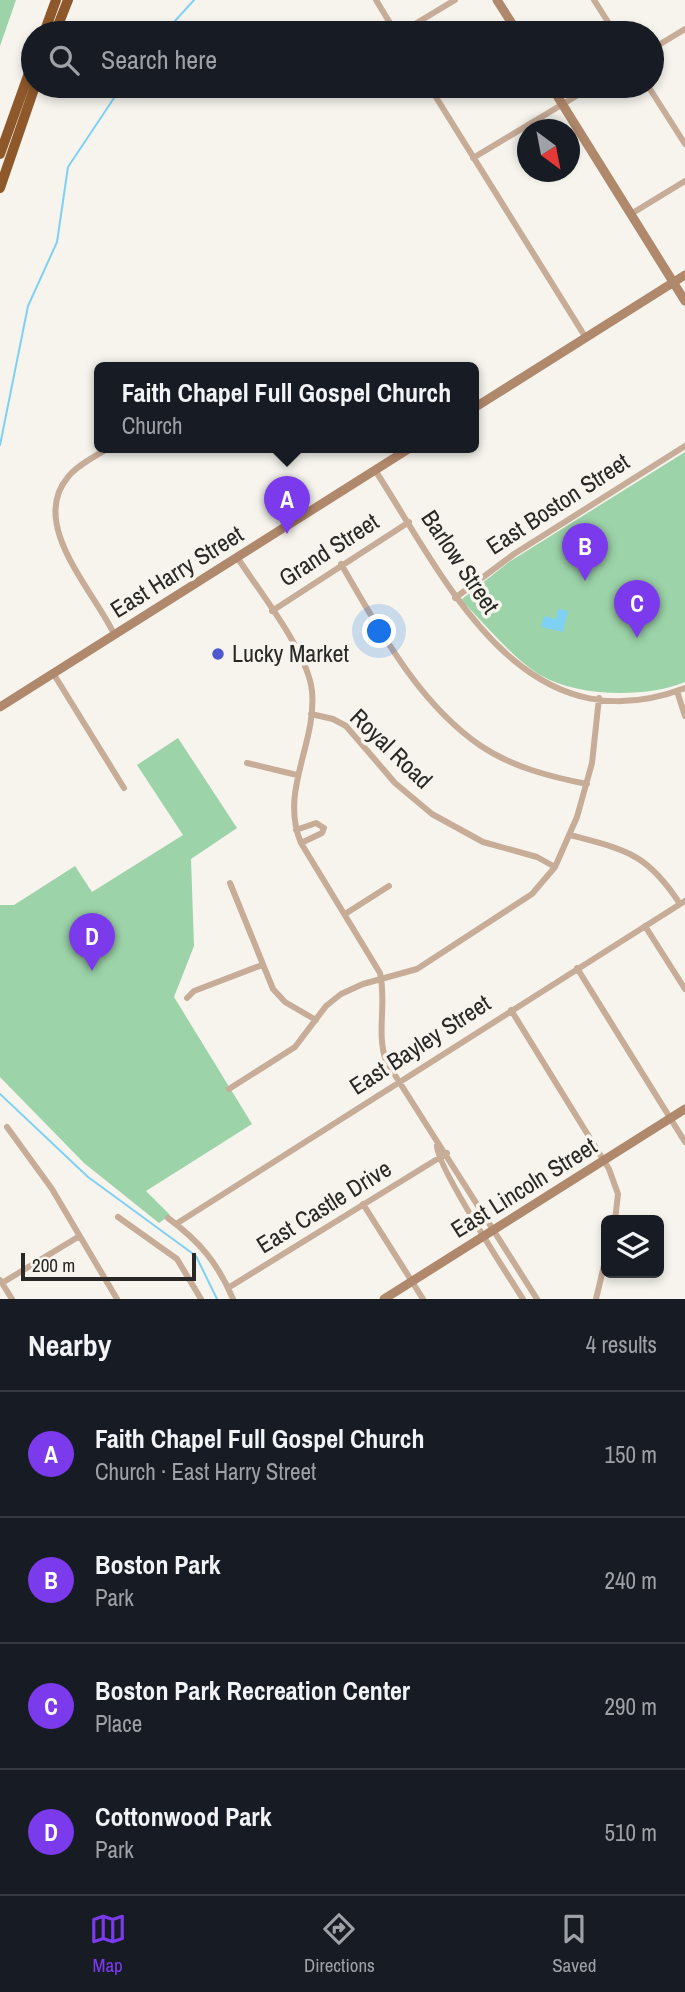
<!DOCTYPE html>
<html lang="en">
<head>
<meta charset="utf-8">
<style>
	:root { --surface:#171b24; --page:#242831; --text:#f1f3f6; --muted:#9ea1a6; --line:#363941; --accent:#7c3aed }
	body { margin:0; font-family:"Archivo Narrow",sans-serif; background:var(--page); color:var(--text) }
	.controls { position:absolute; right:21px; bottom:21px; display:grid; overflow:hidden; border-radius:10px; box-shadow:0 4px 10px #0003 }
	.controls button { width:63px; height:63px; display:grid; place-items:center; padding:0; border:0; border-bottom:2px solid var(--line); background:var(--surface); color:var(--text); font:35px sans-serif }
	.compass { position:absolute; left:517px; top:119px; width:63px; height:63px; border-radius:50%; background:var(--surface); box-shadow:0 4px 10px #0003; rotate:148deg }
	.scale { position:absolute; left:21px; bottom:18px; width:175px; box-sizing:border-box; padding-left:7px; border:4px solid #292826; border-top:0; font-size:19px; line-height:24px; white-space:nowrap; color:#292826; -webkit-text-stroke:5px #f6f4ed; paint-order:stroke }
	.you { position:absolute; left:380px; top:632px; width:24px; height:24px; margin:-18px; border:5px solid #fff; border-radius:50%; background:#1a73e8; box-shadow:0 0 0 10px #1a73e833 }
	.badge { display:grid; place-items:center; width:46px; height:46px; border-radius:50%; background:var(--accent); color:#fff; font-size:23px; font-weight:700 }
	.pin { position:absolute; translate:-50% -58px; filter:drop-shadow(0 2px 4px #0008) }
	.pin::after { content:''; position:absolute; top:37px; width:24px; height:21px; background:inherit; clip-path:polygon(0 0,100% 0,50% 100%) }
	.popup { position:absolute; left:94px; top:362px; width:385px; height:91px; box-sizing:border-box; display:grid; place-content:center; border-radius:10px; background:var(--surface); filter:drop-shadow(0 2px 5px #0005); font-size:23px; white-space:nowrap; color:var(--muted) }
	.popup b { font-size:26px; color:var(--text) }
	.popup::after { content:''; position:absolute; left:50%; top:100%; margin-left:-14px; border:14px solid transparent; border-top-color:var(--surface) }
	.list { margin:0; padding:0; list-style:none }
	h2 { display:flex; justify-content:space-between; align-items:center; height:91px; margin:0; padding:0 28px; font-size:30px }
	h2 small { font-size:23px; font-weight:400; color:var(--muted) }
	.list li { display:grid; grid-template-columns:46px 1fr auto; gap:21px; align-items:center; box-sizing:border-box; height:126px; padding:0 28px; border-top:2px solid var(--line) }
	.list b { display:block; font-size:26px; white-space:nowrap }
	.list p { margin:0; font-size:23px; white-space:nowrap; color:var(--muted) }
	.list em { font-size:23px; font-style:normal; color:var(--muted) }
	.icon { flex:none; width:38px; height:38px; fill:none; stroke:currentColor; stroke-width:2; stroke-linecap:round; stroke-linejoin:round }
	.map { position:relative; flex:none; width:685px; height:1299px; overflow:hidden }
	.search { position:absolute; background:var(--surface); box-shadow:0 4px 10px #0003; left:21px; right:21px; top:21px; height:77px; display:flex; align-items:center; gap:18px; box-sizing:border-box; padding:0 24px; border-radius:38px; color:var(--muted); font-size:26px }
	.sheet { height:595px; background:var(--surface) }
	nav { display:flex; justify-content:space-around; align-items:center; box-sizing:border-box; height:98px; border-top:2px solid var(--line); background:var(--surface); font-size:19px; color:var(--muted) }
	nav a { display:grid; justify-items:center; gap:4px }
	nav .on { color:var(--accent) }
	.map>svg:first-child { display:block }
	.green { fill:#9cd3a8 }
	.water { fill:#7ed1f3 }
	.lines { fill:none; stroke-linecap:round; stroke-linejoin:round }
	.stream { stroke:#7ed1f3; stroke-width:2 }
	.street { stroke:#c7ac98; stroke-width:6 }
	.secondary { stroke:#b0886b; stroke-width:9 }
	.highway { stroke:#8f582a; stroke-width:10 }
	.poi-dot { fill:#4f58ce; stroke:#f6f4ed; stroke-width:2.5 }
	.labels { text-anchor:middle; stroke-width:7; stroke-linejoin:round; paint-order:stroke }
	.street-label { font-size:24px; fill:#292826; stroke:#f6f4ed }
	.poi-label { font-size:24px; fill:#292826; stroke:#f6f4ed; text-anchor:start }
</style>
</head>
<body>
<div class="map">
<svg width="685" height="1299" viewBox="0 0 685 1299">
	<rect width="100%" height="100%" fill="#f6f4ed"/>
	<path class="green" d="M0 0H16L0 46Z
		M685 452V682C647 698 579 697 542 676 514 660 486 625 463 602L462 599 509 562Z
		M178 738 237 828 191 859 194 946 174 997 252 1124 146 1191 170 1215 159 1223 84 1163 0 1077V905H14L75 866 92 892 183 835 137 765Z"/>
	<path class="water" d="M558 609 568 611 563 632 541 627 544 616 556 619Z"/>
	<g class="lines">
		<path class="stream" d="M164 33 194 0
			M0 445 28 306 57 242 68 167 122 86
			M0 1094 88 1177 196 1256 217 1299"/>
		<path class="street" d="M376 0 396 33
			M594 0 615 33
			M400 33 455 0
			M652 49 685 29
			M429 86 586 338
			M648 86 685 144
			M473 158 593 86
			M631 214 685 181
			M108 448C95 457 77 465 68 477 28 524 94 591 114 634
			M375 470C446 580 522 750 685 688
			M237 557C259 591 308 652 312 691 317 744 279 791 301 843L380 973C387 1003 376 1032 386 1061L537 1299
			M341 564C379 629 418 703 481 746 512 767 551 777 587 784
			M455 598 514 554 685 446
			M272 611 409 522
			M53 673 124 788
			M677 691 685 716
			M311 714 333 719 346 726 395 783 432 814 483 842 537 857 555 867
			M247 763 297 775
			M296 830 316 823 324 828 322 833 301 843
			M570 835C626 850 647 853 680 904
			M230 883 273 989 285 1002 316 1020
			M345 914 389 886
			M645 926 685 989
			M577 968 685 1142
			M187 998 194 991 262 965
			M511 1010 609 1169 618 1194 615 1220
			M229 1089 295 1047 326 1006 341 994 363 984 417 969 532 894 555 867 577 817 592 763 599 698
			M7 1127 52 1189 117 1299
			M437 1145C434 1162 509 1277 523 1299
			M363 1204 423 1299
			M118 1217 177 1259 201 1299
			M168 1218C199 1241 218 1263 233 1299
			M176 1224 685 901
			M0 1280 12 1299
			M2 1283 78 1237
			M228 1288 447 1153
			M596 1299 606 1257"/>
		<path class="secondary" d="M497 0 518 33
			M551 86 685 301
			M474 408 685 275
			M0 707 410 448
			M384 1299 685 1109"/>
		<path class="highway" d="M44 33 56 0
			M55 33 68 0
			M0 154 33 62
			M0 188 35 86"/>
	</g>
	<circle class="poi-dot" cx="218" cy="654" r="7"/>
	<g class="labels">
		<g class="street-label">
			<text transform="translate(558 504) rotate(-33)" y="8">East Boston Street</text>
			<text transform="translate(329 550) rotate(-33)" y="8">Grand Street</text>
			<text transform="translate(460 562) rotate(56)" y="8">Barlow Street</text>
			<text transform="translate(177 572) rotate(-32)" y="8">East Harry Street</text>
			<text transform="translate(391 749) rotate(44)" y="8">Royal Road</text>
			<text transform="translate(420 1045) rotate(-33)" y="8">East Bayley Street</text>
			<text transform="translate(524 1188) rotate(-32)" y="8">East Lincoln Street</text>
			<text transform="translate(324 1207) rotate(-32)" y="8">East Castle Drive</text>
		</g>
		<g class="poi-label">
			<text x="232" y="662">Lucky Market</text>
		</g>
	</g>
</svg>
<div class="controls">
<button><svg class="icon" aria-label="layers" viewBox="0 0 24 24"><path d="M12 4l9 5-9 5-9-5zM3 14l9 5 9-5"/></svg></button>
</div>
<svg class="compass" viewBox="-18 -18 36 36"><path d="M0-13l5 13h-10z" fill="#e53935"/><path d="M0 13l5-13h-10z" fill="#9ea1a6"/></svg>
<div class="scale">200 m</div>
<div class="you"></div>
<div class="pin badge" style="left:287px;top:534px">A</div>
<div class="popup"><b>Faith Chapel Full Gospel Church</b>Church</div>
<div class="pin badge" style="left:585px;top:581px">B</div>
<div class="pin badge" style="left:637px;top:638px">C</div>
<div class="pin badge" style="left:92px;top:971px">D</div>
<div class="search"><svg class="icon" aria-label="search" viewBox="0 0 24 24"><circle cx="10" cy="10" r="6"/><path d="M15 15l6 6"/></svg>Search here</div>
</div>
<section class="sheet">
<h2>Nearby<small>4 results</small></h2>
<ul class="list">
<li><span class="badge">A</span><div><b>Faith Chapel Full Gospel Church</b><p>Church · East Harry Street</p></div><em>150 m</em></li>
<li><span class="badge">B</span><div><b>Boston Park</b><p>Park</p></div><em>240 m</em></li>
<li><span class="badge">C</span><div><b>Boston Park Recreation Center</b><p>Place</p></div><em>290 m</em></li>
<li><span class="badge">D</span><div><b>Cottonwood Park</b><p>Park</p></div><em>510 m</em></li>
</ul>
</section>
<nav>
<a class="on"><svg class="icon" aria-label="map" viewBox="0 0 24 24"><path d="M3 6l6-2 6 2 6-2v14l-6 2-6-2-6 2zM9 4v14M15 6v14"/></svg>Map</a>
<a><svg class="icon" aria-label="directions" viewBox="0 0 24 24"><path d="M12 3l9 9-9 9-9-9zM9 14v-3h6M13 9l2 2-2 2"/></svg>Directions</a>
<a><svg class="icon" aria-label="saved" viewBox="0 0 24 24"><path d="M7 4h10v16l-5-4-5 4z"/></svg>Saved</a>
</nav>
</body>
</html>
